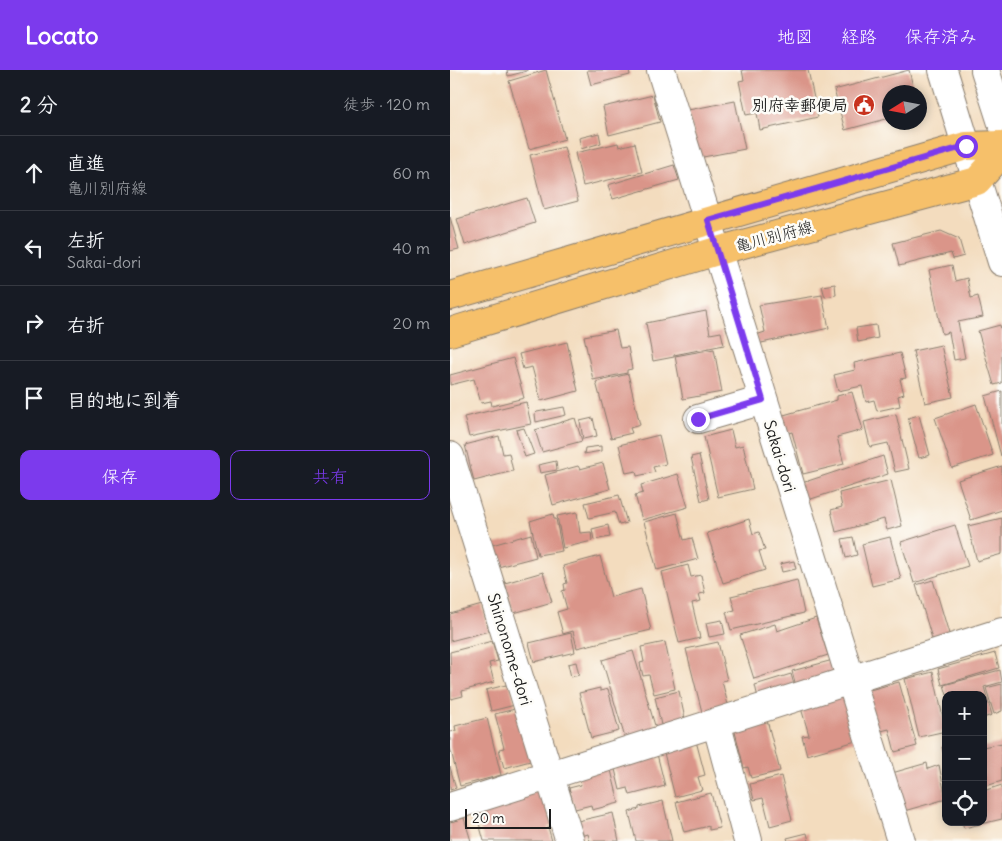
<!DOCTYPE html>
<html lang="ja">
<head>
<meta charset="utf-8">
<style>
	:root { --surface:#171b24; --page:#20242c; --text:#f1f3f6; --muted:#9ea1a6; --line:#363941; --accent:#7c3aed }
	body { margin:0; font-family:Delius,"Klee One",sans-serif; background:var(--page); color:var(--text) }
	.controls { position:absolute; right:15px; bottom:15px; display:grid; overflow:hidden; border-radius:10px; box-shadow:0 2px 8px #0003 }
	.controls button { width:45px; height:45px; display:grid; place-items:center; padding:0; border:0; border-bottom:1px solid var(--line); background:var(--surface); color:var(--text); font:25px sans-serif }
	.compass { position:absolute; left:432px; top:15px; width:45px; height:45px; border-radius:50%; background:var(--surface); box-shadow:0 2px 8px #0003; rotate:259deg }
	.scale { position:absolute; left:15px; bottom:12px; width:86px; box-sizing:border-box; padding-left:5px; border:2px solid #1c1c1c; border-top:0; font-size:14px; line-height:18px; white-space:nowrap; color:#1c1c1c; -webkit-text-stroke:4px #fdfcf7; paint-order:stroke }
	.stop { position:absolute; width:15px; height:15px; margin:-11px; border:4px solid #7c3aed; border-radius:50%; background:#fff }
	.stop.end { background:#7c3aed; border-color:#fff; box-shadow:0 1px 5px #0008 }
	.list { margin:0; padding:0; list-style:none }
	h2 { display:flex; justify-content:space-between; align-items:center; height:65px; margin:0; padding:0 20px; font-size:21px }
	h2 small { font-size:16px; font-weight:400; color:var(--muted) }
	.list li { display:grid; grid-template-columns:32px 1fr auto; gap:15px; align-items:center; box-sizing:border-box; height:75px; padding:0 20px; border-top:1px solid var(--line) }
	.list b { display:block; font-size:19px; white-space:nowrap }
	.list p { margin:0; font-size:16px; white-space:nowrap; color:var(--muted) }
	.list em { font-size:16px; font-style:normal; color:var(--muted) }
	.actions { display:flex; gap:10px; padding:15px 20px }
	.actions a { flex:1; padding:11px 0; border:1px solid var(--accent); border-radius:10px; text-align:center; font-size:18px; color:var(--accent) }
	.actions .main { background:var(--accent); color:#fff }
	.icon { flex:none; width:28px; height:28px; fill:none; stroke:currentColor; stroke-width:2; stroke-linecap:round; stroke-linejoin:round }
	.map { position:relative; flex:none; width:552px; height:771px; overflow:hidden }
	header { display:flex; align-items:center; gap:30px; box-sizing:border-box; height:70px; padding:0 25px; background:var(--accent); color:#fff }
	header strong { font-size:24px }
	nav { display:flex; gap:28px; margin-inline-start:auto; font-size:18px }
	main { display:flex }
	aside { flex:1; background:var(--surface) }
	.map>svg:first-child { display:block }
	.building { fill:#da9589 }
	.lines { fill:none; stroke-linecap:round; stroke-linejoin:round }
	.minor-casing { stroke:#887c6d; stroke-width:30 }
	.major-casing { stroke:#887c6d; stroke-width:30 }
	.minor { stroke:#fff; stroke-width:28 }
	.major { stroke:#f6c06b; stroke-width:28 }
	.route { stroke:#7c3aed; stroke-width:6 }
	.labels { text-anchor:middle; stroke-width:5; stroke-linejoin:round; paint-order:stroke }
	.poi-label { font-size:16px; font-weight:bold; fill:#1c1c1c; stroke:#fdfcf7; text-anchor:end }
	.street-label { font-size:16px; fill:#1c1c1c; stroke:#fdfcf7 }
</style>
</head>
<body>
<header>
<strong>Locato</strong>
<nav><a>地図</a><a>経路</a><a>保存済み</a></nav>
</header>
<main>
<aside>
<h2>2 分<small>徒歩 · 120 m</small></h2>
<ul class="list">
<li><svg class="icon" aria-label="ahead" viewBox="0 0 24 24"><path d="M12 20V5M6 11l6-6 6 6"/></svg><div><b>直進</b><p>亀川別府線</p></div><em>60 m</em></li>
<li><svg class="icon" aria-label="left" viewBox="0 0 24 24"><path d="M17 20v-9H6M10 6l-5 5 5 5"/></svg><div><b>左折</b><p>Sakai-dori</p></div><em>40 m</em></li>
<li><svg class="icon" aria-label="right" viewBox="0 0 24 24"><path d="M7 20v-9h11M14 6l5 5-5 5"/></svg><div><b>右折</b></div><em>20 m</em></li>
<li><svg class="icon" aria-label="arrive" viewBox="0 0 24 24"><path d="M6 21V4h12l-3 4 3 4H6"/></svg><div><b>目的地に到着</b></div></li>
</ul>
<div class="actions"><a class="main">保存</a><a>共有</a></div>
</aside>
<div class="map">
<svg width="552" height="771" viewBox="0 0 552 771">
	<rect width="100%" height="100%" fill="#fdfcf7"/>
	<filter id="ink" filterUnits="userSpaceOnUse"><feTurbulence type="fractalNoise" baseFrequency=".02" numOctaves="2"/><feDisplacementMap in="SourceGraphic" scale="10" xChannelSelector="R" yChannelSelector="G"/><feConvolveMatrix kernelMatrix="1 2 1 2 8 2 1 2 1" color-interpolation-filters="sRGB"/></filter>
	<filter id="wash" filterUnits="userSpaceOnUse"><feTurbulence type="fractalNoise" baseFrequency=".0096" numOctaves="4" result="noise"/><feDisplacementMap in="SourceGraphic" scale="20" xChannelSelector="R" yChannelSelector="G"/><feGaussianBlur stdDeviation="1.12" result="paint"/><feColorMatrix in="noise" values="0 0 0 0 0 0 0 0 0 0 0 0 0 0 0 0 0 1.4 0 .05"/><feComposite in="paint" operator="in"/></filter>
	<g filter="url(#wash)">
		<rect width="100%" height="100%" fill="#f3dcbe"/>
		<g id="blocks">
			<path class="building" d="M57 0H77V1L58 6Z
				M96 0 115 69 79 79 59 11Z
				M137 0H179L180 5 141 15Z
				M292 0H358L368 47 310 60 307 43 296 45 289 11 294 10Z
				M459 0 464 21 440 22V48L395 60 384 20Z
				M203 25 210 52 159 65 153 37Z
				M285 31 295 79 248 88 238 40Z
				M149 63 151 73 131 79 129 68Z
				M168 73 169 77 185 73 192 102 133 116 125 83Z
				M114 77 128 131 94 140 80 85Z
				M224 95 229 110 163 129 158 115Z
				M77 128 85 153 15 175 7 149Z
				M0 147 9 179 0 181Z
				M491 161 509 169 514 186 503 189 501 183 449 196 443 173Z
				M502 195 505 211 517 208 521 228 528 226 533 247 508 252 515 288 504 290 499 262 492 264 479 200Z
				M385 214 386 225 375 227 372 216Z
				M372 225 379 258 307 274 306 265 315 262 309 235Z
				M256 241 260 264 271 262 274 275 224 285V287L203 291 196 253Z
				M426 255 428 268 408 272 406 258Z
				M550 255 552 263V313L544 315 528 261Z
				M166 260 170 278 178 277 182 299 177 300V303L143 310 134 266Z
				M117 272 128 321 91 331 82 297 73 299 69 284Z
				M491 275 503 327 475 333 463 281Z
				M264 279 272 322 233 329 225 286Z
				M450 283 456 308 450 309 454 324 448 326 450 336 427 341 424 330 416 332 412 316 388 321 384 305 405 300 404 293Z
				M63 288 74 328 42 336 41 331 31 333 24 309 0 315V305Z
				M178 304 190 355 180 358 182 363 161 368 146 312Z
				M552 321V385L551 386 535 326Z
				M402 322 413 360 387 367 394 394 353 404 342 362 334 364 330 346 387 330V326Z
				M76 332 81 354 19 367 14 347Z
				M526 334 543 385 502 398 485 348Z
				M114 337 116 345 86 352 85 344 87 342Z
				M446 344 459 399 445 402 438 373 420 377 414 352Z
				M469 345 480 385 469 388 458 348Z
				M125 348 132 371 92 382 85 360Z
				M143 348 147 366 133 369 130 351Z
				M74 358 84 384 75 387 66 360Z
				M281 360 285 377 293 375 303 419 268 427 254 367Z
				M209 365 216 394 203 397 205 402 187 406 186 401 176 403 169 375Z
				M49 366 53 384 59 383 63 401 24 411 15 375Z
				M151 376V381L134 384 135 378Z
				M249 385 259 429 251 431 241 387Z
				M433 386 438 404 355 431 349 414Z
				M106 391 107 400 90 403 88 395Z
				M153 393 160 419 103 435 95 405 128 396 130 399Z
				M552 396V440L521 450 508 410Z
				M228 404 238 437 192 450 185 425 193 423 191 415Z
				M441 410 452 456 437 460 434 449 386 462 381 440 392 437 389 423Z
				M169 425 177 453 169 455 165 442 139 448 135 433Z
				M127 442 130 463 141 462 142 471 113 478 107 446Z
				M227 443 234 470 242 468 248 489 207 500 194 452Z
				M103 444 104 449H106L112 481 88 485 80 451Z
				M552 448V484L527 491 518 456Z
				M299 449 303 464 309 462 315 480 309 481 315 500 273 513 257 463Z
				M158 455 160 467 144 470 142 459Z
				M505 455 518 496 464 513 451 472Z
				M81 464 86 487 48 497 42 475Z
				M403 467 407 485 396 488 392 469Z
				M440 467 451 509 422 516 412 474Z
				M150 486 161 527 191 519 201 560 127 578 123 561 113 564 107 542 117 539 112 521 115 520 114 514 117 513 113 496Z
				M344 491 346 499 332 502 330 494Z
				M238 495 241 507 251 505 255 523 249 524 251 531 242 533 250 568 229 573 212 502Z
				M93 502 102 532 64 543 55 513Z
				M347 510 354 543 281 560 276 542 285 540 281 526Z
				M483 510 500 567 483 572 466 515Z
				M32 535 39 561 0 571V544Z
				M366 548 378 585 304 609 290 565 325 554 327 561Z
				M272 550 275 564 259 567 256 553Z
				M121 563 125 582 84 592 79 573Z
				M42 571 48 591 39 593 44 612 12 621 13 626 1 629 0 582Z
				M215 572 225 619 204 624 199 605 193 606 190 593 194 592 191 577Z
				M268 572 277 610 272 611 279 639 253 646 236 579Z
				M183 581 206 659 175 668 152 590Z
				M545 583 549 598 492 615 488 599Z
				M383 590 387 605 346 616 342 601Z
				M126 592 129 605 121 607 118 594Z
				M550 600 552 612 534 617 542 645 533 648V625H497L494 615Z
				M483 602 496 661 469 667 455 609Z
				M341 604 345 618 308 628 305 615Z
				M449 612 467 676 445 682 439 659 427 662 416 621Z
				M60 614 65 635 41 641 36 620Z
				M552 614V641L544 644 536 618Z
				M150 618V621L158 619 169 661 141 668 129 623Z
				M229 621 235 649 211 655 205 627Z
				M393 626 406 671 357 685 352 666 359 665 351 638Z
				M69 638 84 690 54 698 49 679 54 678 45 644Z
				M37 648 51 705 10 716 0 677V662L6 661 5 656Z
				M317 650 330 701 301 708 298 697 294 698 284 658Z
				M246 671 255 705 248 707 252 720 225 727 213 679Z
				M552 673V711L533 717V677Z
				M496 676V689L495 690 492 677Z
				M206 680 215 716 180 725 178 718 170 720 163 691Z
				M477 693 478 699 489 695 496 729 454 741 442 703Z
				M160 696 169 733 142 740 141 735 125 739 119 718 131 715 128 704Z
				M0 697 6 718 0 720Z
				M331 706 342 750 320 756 313 728 304 730 300 714Z
				M552 715V749L514 758 512 752H533V721Z
				M92 719 103 755 98 757 102 771H34L25 739Z
				M261 723 270 758 259 760V756L234 762 226 732Z
				M213 731 222 771H186L179 742 189 739V737Z
				M163 743 169 771H140L138 764 132 766 128 751Z
				M14 748 21 771H0V752Z
				M357 763 359 771H338L337 768Z"/>
		</g>
	</g>
	<g filter="url(#ink)">
		<use href="#blocks" fill-opacity="0" stroke="#887c6d" stroke-width="1"/>
		<g class="lines">
			<g class="minor-casing">
				<path id="minor" d="M211 0 451 771
					M493 0 552 192
					M535 0 552 53
					M248 349 313 330
					M0 386 120 771
					M266 652 298 771
					M0 737 552 562"/>
			</g>
			<g class="major-casing">
				<path id="major" d="M0 226 516 76 552 75
					M0 262 267 181 527 111 552 83"/>
			</g>
			<use href="#minor" class="minor"/>
			<use href="#major" class="major"/>
		</g>
	</g>
	<g class="lines" filter="url(#ink)">
		<path class="route" d="M248 349 313 330 258 150 516 76"/>
	</g>
	<defs>
		<g id="civic-disc" transform="scale(1.125)"><circle r="9.5" fill="#c8321e" stroke="#fdfcf7"/><path d="M-.6-6.5H3V-4.5H.6V-3L4-1V1h2V6H-6V1h2V-1L-.6-3ZM-1.2 2.5V6h2.4V2.5Z" fill="#fff"/></g>
	</defs>
	<g fill-rule="evenodd">
		<use href="#civic-disc" x="414" y="35"/>
	</g>
	<g class="labels">
		<g class="poi-label">
			<text x="398" y="41">別府幸郵便局</text>
		</g>
		<g class="street-label">
			<text transform="translate(324 166) rotate(-15)" y="6">亀川別府線</text>
			<text transform="translate(330 386) rotate(73)" y="6">Sakai-dori</text>
			<text transform="translate(60 579) rotate(73)" y="6">Shinonome-dori</text>
		</g>
	</g>
</svg>
<div class="controls">
<button>+</button>
<button>−</button>
<button><svg class="icon" aria-label="locate" viewBox="0 0 24 24"><circle cx="12" cy="12" r="6"/><path d="M12 2v4M12 18v4M2 12h4M18 12h4"/></svg></button>
</div>
<svg class="compass" viewBox="-18 -18 36 36"><path d="M0-13l5 13h-10z" fill="#e53935"/><path d="M0 13l5-13h-10z" fill="#9ea1a6"/></svg>
<div class="scale">20 m</div>
<div class="stop" style="left:516px;top:76px"></div>
<div class="stop end" style="left:248px;top:349px"></div>
</div>
</main>
</body>
</html>
